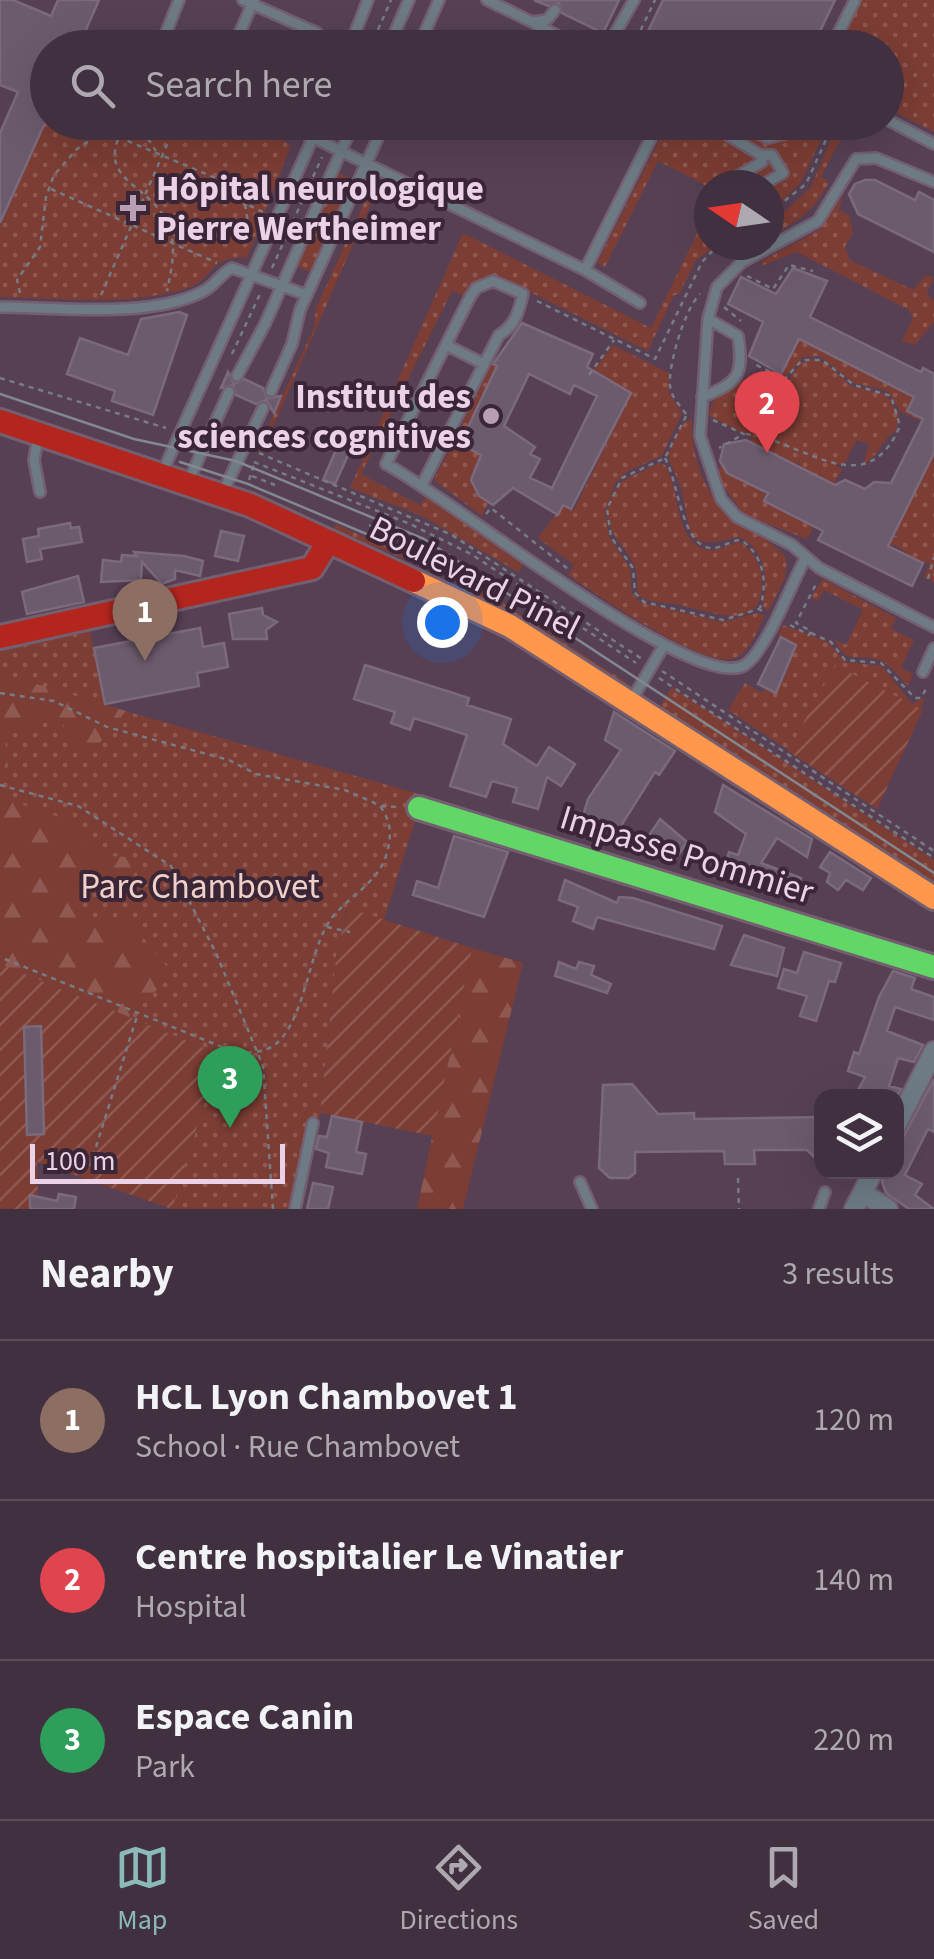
<!DOCTYPE html>
<html lang="en">
<head>
<meta charset="utf-8">
<style>
	:root { --surface:#41303f; --page:#483846; --text:#f1f3f6; --muted:#aea9b0; --line:#5a4b59; --accent:#8bbbb9 }
	body { margin:0; font-family:"Source Sans 3",sans-serif; background:var(--page); color:var(--text) }
	.controls { position:absolute; right:30px; bottom:30px; display:grid; overflow:hidden; border-radius:20px; box-shadow:0 10px 40px #0002 }
	.controls button { width:90px; height:90px; display:grid; place-items:center; padding:0; border:0; border-bottom:2px solid var(--line); background:var(--surface); color:var(--text); font:50px sans-serif }
	.compass { position:absolute; left:694px; top:170px; width:90px; height:90px; border-radius:50%; background:var(--surface); box-shadow:0 10px 40px #0002; rotate:283deg }
	.scale { position:absolute; left:30px; bottom:25px; width:255px; box-sizing:border-box; padding-left:10px; border:5px solid #ecd2e6; border-top:0; font-size:28px; line-height:35px; white-space:nowrap; color:#ecd2e6; -webkit-text-stroke:8px #3a2636; paint-order:stroke }
	.you { position:absolute; left:442px; top:622px; width:35px; height:35px; margin:-25px; border:8px solid #fff; border-radius:50%; background:#1a73e8; box-shadow:0 0 0 15px #1a73e833 }
	.badge { display:grid; place-items:center; width:65px; height:65px; border-radius:50%; background:var(--accent); color:#fff; font-size:32px; font-weight:700 }
	.pin { position:absolute; translate:-50% -82px; filter:drop-shadow(0 2px 5px #0008) }
	.pin::after { content:''; position:absolute; top:52px; width:35px; height:30px; background:inherit; clip-path:polygon(0 0,100% 0,50% 100%) }
	.list { margin:0; padding:0; list-style:none }
	h2 { display:flex; justify-content:space-between; align-items:center; height:130px; margin:0; padding:0 40px; font-size:42px }
	h2 small { font-size:32px; font-weight:400; color:var(--muted) }
	.list li { display:grid; grid-template-columns:65px 1fr auto; gap:30px; align-items:center; box-sizing:border-box; height:160px; padding:0 40px; border-top:2px solid var(--line) }
	.list b { display:block; font-size:38px; white-space:nowrap }
	.list p { margin:0; font-size:32px; white-space:nowrap; color:var(--muted) }
	.list em { font-size:32px; font-style:normal; color:var(--muted) }
	.icon { flex:none; width:55px; height:55px; fill:none; stroke:currentColor; stroke-width:2; stroke-linecap:round; stroke-linejoin:round }
	.map { position:relative; flex:none; width:934px; height:1209px; overflow:hidden }
	.search { position:absolute; background:var(--surface); box-shadow:0 10px 40px #0002; left:30px; right:30px; top:30px; height:110px; display:flex; align-items:center; gap:25px; box-sizing:border-box; padding:0 35px; border-radius:55px; color:var(--muted); font-size:38px }
	.sheet { height:610px; background:var(--surface) }
	nav { display:flex; justify-content:space-around; align-items:center; box-sizing:border-box; height:140px; border-top:2px solid var(--line); background:var(--surface); font-size:28px; color:var(--muted) }
	nav a { display:grid; justify-items:center; gap:5px }
	nav .on { color:var(--accent) }
	.map>svg:first-child { display:block }
	.grass { fill:url(#grass-dots) }
	.forest { fill:url(#forest-firs) }
	.garden { fill:url(#garden-furrows) }
	.building { fill:#6c5b6d; stroke:#7b6a7c; stroke-width:2.5; fill-rule:evenodd }
	.lines { fill:none; stroke-linecap:round; stroke-linejoin:round }
	.lane-casing { stroke:#735f70; stroke-width:14 }
	.street-casing { stroke:#735f70; stroke-width:22 }
	.fast-casing { stroke:#735f70; stroke-width:28 }
	.slow-casing { stroke:#735f70; stroke-width:28 }
	.jam-casing { stroke:#735f70; stroke-width:28 }
	.path { stroke:#767c84; stroke-width:2.5; stroke-dasharray:5 5; stroke-linecap:butt }
	.lane { stroke:#6e7b84; stroke-width:9 }
	.street { stroke:#6e7b84; stroke-width:18 }
	.fast { stroke:#63d668; stroke-width:22 }
	.slow { stroke:#ff974d; stroke-width:22 }
	.jam { stroke:#b3261e; stroke-width:22 }
	.tram { stroke:#828790; stroke-width:2.5 }
	.poi-dot { fill:#b89fb3; stroke:#3a2636; stroke-width:4 }
	.labels { text-anchor:middle; stroke-width:8; stroke-linejoin:round; paint-order:stroke }
	.poi-label { font-size:35px; font-weight:bold; fill:#ecd2e6; stroke:#3a2636; text-anchor:start }
	.street-label { font-size:35px; fill:#ecd2e6; stroke:#3a2636 }
	.park-label { font-size:35px; fill:#f1d0c8; stroke:#3a2636 }
</style>
</head>
<body>
<div class="map">
<svg width="934" height="1209" viewBox="0 0 934 1209">
	<defs>
		<pattern id="grass-dots" width="8" height="8" patternUnits="userSpaceOnUse" patternTransform="scale(2.5)"><rect width="8" height="8" fill="#7c3d34"/><path d="M2 2h.1M6 6h.1" fill="none" stroke="#8f5851" stroke-width="1.8" stroke-linecap="round"/></pattern>
		<pattern id="forest-firs" width="22" height="20" patternUnits="userSpaceOnUse" patternTransform="scale(2.5)"><rect width="22" height="20" fill="#7c3d34"/><path d="M5 1l3.5 6h-7zM16 11l3.5 6h-7z" fill="#8f5851"/></pattern>
		<pattern id="garden-furrows" width="10" height="10" patternUnits="userSpaceOnUse" patternTransform="scale(2.5)"><rect width="10" height="10" fill="#7c3d34"/><path d="M-1 1l2-2M0 10L10 0M9 11l2-2" fill="none" stroke="#8f5851"/></pattern>
	</defs>
	<rect width="100%" height="100%" fill="#574054"/>
	<path class="grass" d="M856 0H934V132L887 108 886 48H832Z
		M47 119 48 122 251 123 291 145 247 258C209 255 214 279 188 288 126 307 62 298 0 297V227Z
		M668 123C685 123 709 118 726 124 754 134 775 159 794 123H829L801 182 769 215V185L709 187 658 161 605 267 597 263Z
		M838 123H874L845 130 821 177 829 182C814 211 798 222 769 236V226L811 187Z
		M338 173 354 180 313 273 296 266Z
		M371 188 377 190 262 452 258 449 314 328 316 308Z
		M843 196 839 210 849 215 853 233 845 247 850 260 913 290 925 276 934 277 927 293 934 301V322L915 345 902 341 913 318 909 310 797 252 761 266 762 261 819 230Z
		M709 209V245H719L697 259 679 294 674 295 648 351 504 279H480L464 296 452 291 361 474 420 505 426 496 523 565 518 572 422 516 350 488 463 233 651 328Z
		M799 339 914 397 921 421 901 412 888 391 854 383 819 356 803 357 787 376 780 375Z
		M613 345 669 373V392L682 413 662 456 628 471 615 483 605 510 609 537 630 568 632 593 640 602 723 622 757 613 765 615C757 631 751 651 735 658 706 671 595 593 568 575L574 565 538 538 563 505 574 510 631 394 593 371Z
		M813 359 825 363 851 386 885 394 898 412 897 430C881 438 880 457 863 464L869 444 857 440 844 464 835 465 842 469 834 484 799 467V461L796 465 750 442 752 438 708 415 715 398 754 373 777 384 789 380 801 363Z
		M492 364 497 366 460 444 481 455 471 483 477 495 489 501 482 516 434 480Z
		M692 418C690 455 705 499 737 522 755 534 773 541 787 559L785 578 768 612 763 606C768 579 767 551 739 537 684 550 693 540 682 492 679 479 671 468 668 455L680 426Z
		M934 453V582L924 577 930 563 916 560 895 545 888 546 893 535 898 536 895 530Z
		M659 463 665 465C681 488 673 546 710 550 721 551 729 543 740 542 753 551 762 565 762 582 763 633 714 613 684 606 669 602 650 604 638 595 636 587 638 578 636 570 627 541 585 523 622 481Z
		M720 465 814 526 807 539 744 515 718 478Z
		M336 524 477 587 626 682 622 688 452 578 333 530Z
		M823 579 896 618 891 629 914 640 901 668 913 674 908 686C900 678 893 667 883 662 862 651 845 668 835 640L846 645 863 610 824 590 818 601 811 598Z
		M783 625 828 642 845 662 882 666 912 704 925 697 934 677 877 809 728 710 745 683 762 693 766 688 776 693 789 668 783 664 796 645 778 636Z
		M90 630 104 705 423 795 384 920 347 909 337 950 320 1113 301 1209H172L219 1054 0 964V649Z
		M672 687 934 860V886L697 730 657 711Z"/>
	<path class="forest" d="M0 673 126 711 92 752 73 745 63 724 38 722 5 737 8 770 0 776Z
		M0 797 65 819 100 856 133 857 134 876 106 888 84 880 74 904 96 924 127 918 173 974 129 1017 0 964Z
		M472 948 523 963 463 1209H417Z"/>
	<path class="garden" d="M835 665 923 710 877 809 788 751Z
		M348 908 472 948 433 1136 320 1113 337 950Z
		M0 964 219 1054 172 1209 37 1162 38 1209H0Z"/>
	<path class="building" d="M0 0H13L51 16 58 0H99L85 32 121 47 48 48V116L0 223V133L18 92 0 85Z
		M534 0H619L603 33 562 13 559 3 548 6Z
		M663 0H835L812 48H640Z
		M865 180H875L915 200 919 192 934 200V252L858 214 849 194 855 184Z
		M793 268 827 281 810 317 921 372 923 368 934 374V453L888 546 923 563 912 586 818 540 823 531 764 501 768 493 727 473 720 461 724 444 746 440 835 485 845 480 865 489 874 482 891 483 923 419 907 411 914 397 799 339 781 374 749 356 763 322 728 304 741 277 776 294Z
		M179 312 187 315 153 415 112 401 115 391 67 374 80 338 128 355 141 319Z
		M522 323 593 354 587 367 631 393 571 509 563 505 558 515 513 488 493 505 479 496 471 480 481 455 460 444 497 366 493 364ZM529 374 570 394 574 385 597 396 552 488 530 478 540 459 530 454 535 447 504 426Z
		M228 372 234 384 244 379 263 388 267 398 281 396 274 413 266 400 256 404 236 395 233 385 221 388Z
		M342 436 354 442 335 484 323 480Z
		M70 523 71 528 79 527 82 542 40 549 42 559 27 562 23 539 39 536 38 529Z
		M221 531 244 536 238 561 215 556Z
		M134 552 184 556 203 561 200 576 175 570V579L162 584 142 562 141 580 101 582 103 560 121 562 122 555 137 556Z
		M78 576 84 602 27 614 22 592Z
		M262 608 263 615 277 622 266 630 267 639H233L229 614Z
		M200 628 203 647 224 643 228 667 197 673 199 686 105 704 94 648Z
		M781 637 796 645 776 693 758 684Z
		M365 665 469 698 467 705 511 719 503 744 537 766 549 747 575 764 561 786 547 777 538 809 513 802 517 788 492 781 486 797 450 786 467 735 414 718 410 730 391 723 395 712 354 699Z
		M614 712 675 751 659 775 655 772 617 832 604 824 599 840 578 833 588 799 621 750 605 740Z
		M723 785 812 839 807 857 777 838 761 863 801 878 795 898 721 877 729 852 738 855 746 834 715 812Z
		M660 819 687 842 675 860 646 840Z
		M454 836 508 852 484 917 413 895 417 881 438 888Z
		M830 852 871 878 863 890 846 880 838 890 827 882 830 873 820 867Z
		M565 880 617 903 619 897 633 898 722 926 714 949 597 917 593 929 573 921 578 907 559 900Z
		M744 935 784 948 777 976 731 965Z
		M804 952 841 963 835 982 829 981 816 1021 800 1016 807 996 778 988 784 969 797 973Z
		M559 962 576 969 579 962 594 966 591 975 611 984 607 993 555 976Z
		M893 971 915 978 911 989 934 997V1020L895 1007 887 1031 923 1045 914 1062 898 1058 889 1086 901 1089 897 1096H855L865 1077 848 1071 854 1052 859 1054 879 997Z
		M41 1026 44 1134 27 1135 24 1027Z
		M934 1079V1132L928 1129 905 1175 922 1184 915 1195 934 1209H909L886 1193 882 1182 886 1172H896V1151Z
		M632 1084 658 1114 694 1113V1119L822 1117V1164L807 1150H754L755 1164H725L724 1151 635 1152V1173L629 1178H610L599 1168 603 1085Z
		M332 1116 362 1122 356 1152 366 1154 362 1174 326 1167 329 1153 316 1149 319 1136 327 1137Z
		M313 1183 333 1187 328 1209H307Z
		M59 1194 76 1197 74 1209H30V1195L57 1201Z"/>
	<g class="lines">
		<g class="lane-casing">
			<path id="lane" d="M243 0 317 33
				M487 0 532 22 547 20 555 10
				M535 24 581 48
				M160 48 179 0
				M233 48 254 0
				M349 48 368 0
				M388 48 409 0
				M418 48 439 0
				M607 48 634 0
				M831 48 855 0
				M886 119 934 144
				M281 122 585 270 640 303
				M706 122 761 155H772L783 173 762 185
				M732 122 768 138 788 133 794 122
				M934 182 876 158 856 159 818 221 742 262 717 287 708 319 700 436 721 499 737 517 792 545 819 568 934 627
				M743 185 738 176 762 162 761 155
				M585 270 659 122
				M0 307C57 307 149 319 202 292 214 287 220 274 232 268L307 295
				M446 345 484 364
				M237 376 265 324 354 122
				M271 391 292 344 300 310 385 122
				M702 397C738 383 744 376 738 336L708 319
				M38 437 34 460 40 492
				M163 471 320 122
				M189 480 229 392
				M423 483 499 335C515 326 519 311 523 294L493 281 476 288 470 297 386 464C445 494 696 696 745 665 766 651 792 583 805 559
				M223 492 263 408
				M923 672 934 648
				M631 701 663 647
				M580 1182 592 1209
				M295 1209 313 1123
				M819 1209 825 1192"/>
		</g>
		<g class="street-casing">
			<path id="street" d="M896 1126 934 1051
				M863 1193 888 1209
				M854 1209 873 1172"/>
		</g>
		<g class="fast-casing">
			<path id="fast" d="M419 808 934 967"/>
		</g>
		<g class="slow-casing">
			<path id="slow" d="M414 581 510 626 934 898"/>
		</g>
		<g class="jam-casing">
			<path id="jam" d="M0 421 250 505 414 581
				M0 637 312 568 328 542"/>
		</g>
		<path class="path" d="M370 48 391 0
			M632 48 655 0
			M127 122C91 179 144 180 166 220 178 242 172 267 167 291
			M137 122 156 151
			M253 122 269 131
			M333 131 337 122
			M51 189 217 263
			M245 204 251 241
			M769 213 806 184 834 122
			M272 268 322 157
			M747 276 773 289 789 265 813 271
			M20 293 17 280 40 247 46 197 54 175 77 149 104 131 225 182 244 203 263 212
			M101 295 177 122
			M537 301 655 359 702 262 718 245
			M724 307 741 321
			M232 354 260 294
			M589 375 614 340
			M0 378 166 428
			M686 414C680 405 671 397 670 386 668 365 685 308 700 294
			M686 416 665 458 622 478 607 509 611 537 633 568 635 593 644 602 723 620 759 609 765 613
			M713 420 744 434 719 448
			M746 434C802 440 866 506 900 426L891 396 854 385 822 360H802L785 379 752 363
			M259 453 452 535 642 659
			M665 458C679 483 681 544 710 548 722 549 730 540 741 540 764 556 768 582 760 608
			M254 462 410 524 471 554 636 663
			M252 476 275 485
			M249 480 254 464
			M486 514 491 508 568 569
			M369 525 373 527 378 513
			M928 579 934 557
			M790 625 809 635 811 631 796 623 816 584
			M811 633 831 642 845 660 881 663 915 698H921L927 687
			M662 671 934 851
			M659 678 934 858
			M0 693 54 701 107 727 229 760 256 774 345 790 379 805C392 821 392 837 386 856 375 888 340 900 326 927 309 958 303 1019 278 1042 264 1055 244 1054 227 1049L0 957
			M0 785 78 806 171 866 216 953 263 1066 273 1209
			M381 806 398 807
			M327 927 350 932
			M90 1166 138 1013
			M738 1178 739 1209"/>
		<use href="#lane" class="lane"/>
		<use href="#street" class="street"/>
		<use href="#fast" class="fast"/>
		<use href="#slow" class="slow"/>
		<use href="#jam" class="jam"/>
		<path class="tram" d="M0 394 134 439 236 461 424 539 934 873
			M180 462 248 484 459 573"/>
	</g>
	<g class="poi-dot">
		<path d="M128 193h10v10h10v10h-10v10h-10v-10h-10v-10h10z"/>
		<circle cx="491" cy="416" r="10"/>
	</g>
	<g class="labels">
		<g class="poi-label">
			<text x="156" y="200">Hôpital neurologique<tspan x="156" dy="40">Pierre Wertheimer</tspan></text>
			<text x="471" y="408" text-anchor="end">Institut des<tspan x="471" dy="40">sciences cognitives</tspan></text>
		</g>
		<g class="street-label">
			<text transform="translate(475 577) rotate(27)" y="12">Boulevard Pinel</text>
			<text transform="translate(687 854) rotate(17)" y="12">Impasse Pommier</text>
		</g>
		<g class="park-label">
			<text x="200" y="898">Parc Chambovet</text>
		</g>
	</g>
</svg>
<div class="controls">
<button><svg class="icon" aria-label="layers" viewBox="0 0 24 24"><path d="M12 4l9 5-9 5-9-5zM3 14l9 5 9-5"/></svg></button>
</div>
<svg class="compass" viewBox="-18 -18 36 36"><path d="M0-13l5 13h-10z" fill="#e53935"/><path d="M0 13l5-13h-10z" fill="#aea9b0"/></svg>
<div class="scale">100 m</div>
<div class="you"></div>
<div class="pin badge" style="left:145px;top:661px;background:#8d6e63">1</div>
<div class="pin badge" style="left:767px;top:453px;background:#e0444e">2</div>
<div class="pin badge" style="left:230px;top:1128px;background:#2e9e5b">3</div>
<div class="search"><svg class="icon" aria-label="search" viewBox="0 0 24 24"><circle cx="10" cy="10" r="6"/><path d="M15 15l6 6"/></svg>Search here</div>
</div>
<section class="sheet">
<h2>Nearby<small>3 results</small></h2>
<ul class="list">
<li><span class="badge" style="background:#8d6e63">1</span><div><b>HCL Lyon Chambovet 1</b><p>School · Rue Chambovet</p></div><em>120 m</em></li>
<li><span class="badge" style="background:#e0444e">2</span><div><b>Centre hospitalier Le Vinatier</b><p>Hospital</p></div><em>140 m</em></li>
<li><span class="badge" style="background:#2e9e5b">3</span><div><b>Espace Canin</b><p>Park</p></div><em>220 m</em></li>
</ul>
</section>
<nav>
<a class="on"><svg class="icon" aria-label="map" viewBox="0 0 24 24"><path d="M3 6l6-2 6 2 6-2v14l-6 2-6-2-6 2zM9 4v14M15 6v14"/></svg>Map</a>
<a><svg class="icon" aria-label="directions" viewBox="0 0 24 24"><path d="M12 3l9 9-9 9-9-9zM9 14v-3h6M13 9l2 2-2 2"/></svg>Directions</a>
<a><svg class="icon" aria-label="saved" viewBox="0 0 24 24"><path d="M7 4h10v16l-5-4-5 4z"/></svg>Saved</a>
</nav>
</body>
</html>
